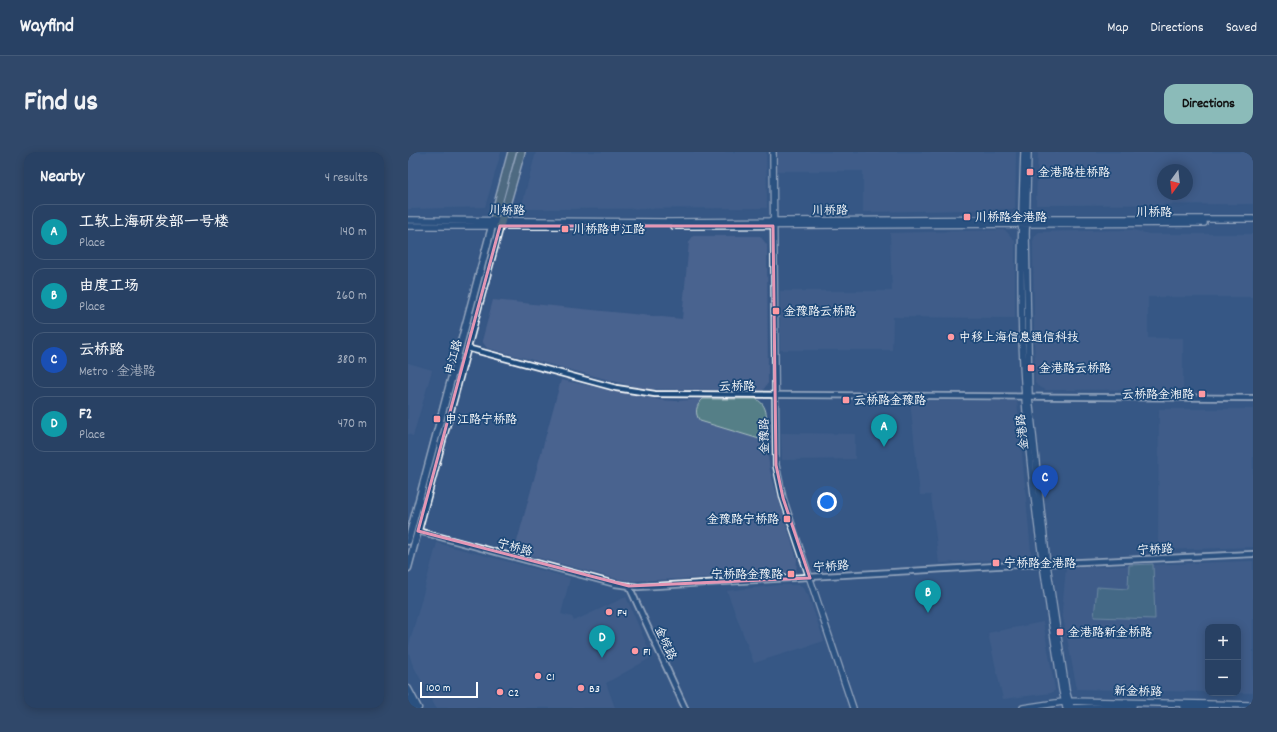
<!DOCTYPE html>
<html lang="en">
<head>
<meta charset="utf-8">
<style>
	:root { --surface:#284164; --page:#30486a; --text:#f1f3f6; --muted:#a5afbf; --line:#445a78; --accent:#8bbbb9 }
	body { margin:0; font-family:Dekko,"LXGW WenKai TC",sans-serif; background:var(--page); color:var(--text) }
	.controls { position:absolute; right:12px; bottom:12px; display:grid; overflow:hidden; border-radius:8px; box-shadow:0 2px 10px #0003 }
	.controls button { width:36px; height:36px; display:grid; place-items:center; padding:0; border:0; border-bottom:1px solid var(--line); background:var(--surface); color:var(--text); font:20px sans-serif }
	.compass { position:absolute; left:749px; top:12px; width:36px; height:36px; border-radius:50%; background:var(--surface); box-shadow:0 2px 10px #0003; rotate:195deg }
	.scale { position:absolute; left:12px; bottom:10px; width:58px; box-sizing:border-box; padding-left:4px; border:2px solid #fff; border-top:0; font-size:11px; line-height:14px; white-space:nowrap; color:#fff; -webkit-text-stroke:3px #1f4a7a; paint-order:stroke }
	.you { position:absolute; left:419px; top:350px; width:14px; height:14px; margin:-10px; border:3px solid #fff; border-radius:50%; background:#1a73e8; box-shadow:0 0 0 6px #1a73e833 }
	.badge { display:grid; place-items:center; width:26px; height:26px; border-radius:50%; background:var(--accent); color:#fff; font-size:13px; font-weight:700 }
	.pin { position:absolute; translate:-50% -33px; filter:drop-shadow(0 1px 2px #0008) }
	.pin::after { content:''; position:absolute; top:21px; width:14px; height:12px; background:inherit; clip-path:polygon(0 0,100% 0,50% 100%) }
	.list { margin:0; padding:0; list-style:none }
	h2 { display:flex; justify-content:space-between; align-items:center; height:52px; margin:0; padding:0 16px; font-size:17px }
	h2 small { font-size:13px; font-weight:400; color:var(--muted) }
	.list li { display:grid; grid-template-columns:26px 1fr auto; gap:12px; align-items:center; box-sizing:border-box; height:56px; margin:0 8px 8px; padding:0 8px; border:1px solid var(--line); border-radius:12px }
	.list b { display:block; font-size:15px; white-space:nowrap }
	.list p { margin:0; font-size:13px; white-space:nowrap; color:var(--muted) }
	.list em { font-size:13px; font-style:normal; color:var(--muted) }
	.map { position:relative; flex:none; width:845px; height:556px; overflow:hidden; border-radius:12px }
	header { display:flex; align-items:center; gap:24px; box-sizing:border-box; height:56px; padding:0 20px; background:var(--surface); border-bottom:1px solid var(--line) }
	header strong { font-size:19px }
	nav { display:flex; gap:22px; margin-inline-start:auto; font-size:14px }
	.intro { display:flex; align-items:center; justify-content:space-between; box-sizing:border-box; height:96px; padding:0 24px }
	h1 { margin:0; font-size:28px }
	.button { padding:10px 18px; border-radius:12px; background:var(--accent); color:#111; font-size:14px; font-weight:700 }
	main { display:flex; gap:24px; padding:0 24px }
	aside { flex:1; background:var(--surface); border-radius:12px; box-shadow:0 2px 10px #0003 }
	.map>svg:first-child { display:block }
	.built { fill:#4a638f; fill-rule:evenodd }
	.green { fill:#557f87; stroke:#aabfc3 }
	.lines { fill:none; stroke-linecap:round; stroke-linejoin:round }
	.minor-casing { stroke:#fff; stroke-width:8 }
	.tertiary-casing { stroke:#fff; stroke-width:8 }
	.secondary-casing { stroke:#fff; stroke-width:9 }
	.primary-casing { stroke:#fff; stroke-width:10 }
	.minor { stroke:#1f4a7a; stroke-width:4.5 }
	.tertiary { stroke:#1f4a7a; stroke-width:5.5 }
	.secondary { stroke:#1f4a7a; stroke-width:6 }
	.primary { stroke:#6a807d; stroke-width:7 }
	.marked { fill:none; stroke:#e497b5; stroke-width:3; stroke-linejoin:round }
	.poi-dot { fill:#ff9aa2; stroke:#1f4a7a; stroke-width:1.5 }
	.labels { text-anchor:middle; stroke-width:3.5; stroke-linejoin:round; paint-order:stroke }
	.poi-label { font-size:12px; fill:#fff; stroke:#1f4a7a; text-anchor:start }
	.street-label { font-size:12px; fill:#fff; stroke:#1f4a7a }
</style>
</head>
<body>
<header>
<strong>Wayfind</strong>
<nav><a>Map</a><a>Directions</a><a>Saved</a></nav>
</header>
<div class="intro"><h1>Find us</h1><a class="button">Directions</a></div>
<main>
<aside>
<h2>Nearby<small>4 results</small></h2>
<ul class="list">
<li><span class="badge" style="background:#0f9aa8">A</span><div><b>工软上海研发部一号楼</b><p>Place</p></div><em>140 m</em></li>
<li><span class="badge" style="background:#0f9aa8">B</span><div><b>由度工场</b><p>Place</p></div><em>260 m</em></li>
<li><span class="badge" style="background:#1a4fb4">C</span><div><b>云桥路</b><p>Metro · 金港路</p></div><em>380 m</em></li>
<li><span class="badge" style="background:#0f9aa8">D</span><div><b>F2</b><p>Place</p></div><em>470 m</em></li>
</ul>
</aside>
<div class="map">
<svg width="845" height="556" viewBox="0 0 845 556">
	<rect width="100%" height="100%" fill="#365785"/>
	<filter id="ink" filterUnits="userSpaceOnUse"><feTurbulence type="fractalNoise" baseFrequency=".025" numOctaves="2"/><feDisplacementMap in="SourceGraphic" scale="8" xChannelSelector="R" yChannelSelector="G"/><feConvolveMatrix kernelMatrix="1 2 1 2 8 2 1 2 1" color-interpolation-filters="sRGB"/></filter>
	<g filter="url(#ink)">
		<path class="built" d="M0 0H93L77 55 0 57Z
			M128 0H358L359 56 113 57Z
			M369 0H608L607 57 455 60V19H369Z
			M630 0H845V52L628 53ZM755 18H779V42H755Z
			M597 78 607 89V166L485 165 484 198H372V139H484L482 81Z
			M725 78 741 82H845V145H740V186H775V237L638 238 630 234 627 231 625 89 627 84 631 80Z
			M285 84H352L359 93 360 231 355 238 236 237 79 196 74 189 85 148 274 167 281 90Z
			M0 211 24 218 5 284 0 282Z
			M153 228 252 248 268 249 295 247 290 251 292 269 358 289 362 319 389 407 388 422 225 429 209 427 124 404 107 397Z
			M502 248 609 249 623 401 622 406 531 411 523 343H512Z
			M751 257H845V395L750 398Z
			M373 281 447 282V307L374 308Z
			M29 391 162 426 153 462 164 465 166 469 218 445 244 505 198 531 207 556H28L4 511 0 497Z
			M845 409V541H830V475H800V540L669 537 654 460 658 416Z
			M371 433H391L394 435 400 443 416 489 346 511 319 439Z
			M635 470 647 538 643 541 595 547 580 481Z"/>
		<path class="green" d="M295 247H348C363 254 358 274 358 289L292 269C286 261 288 253 295 247Z
			M745 412 747 467 686 465 689 435 720 437 721 413Z"/>
		<g class="lines">
			<g class="minor-casing">
				<path id="minor" d="M59 196 208 236 247 242 845 246
					M10 379 207 432 230 435 588 414 845 402
					M221 434 277 556"/>
			</g>
			<g class="tertiary-casing">
				<path id="tertiary" d="M365 0 368 313 375 346 445 556
					M616 0C613 81 611 164 617 245 623 343 639 441 654 538L658 556
					M620 0 618 82 621 245 639 412 658 538 663 556
					M0 68 261 70 618 67H845
					M0 74H204
					M266 74 796 71
					M776 555 797 556
					M615 556 661 549 845 553
					M660 556 725 554"/>
			</g>
			<g class="secondary-casing">
				<path id="secondary" d="M0 389 87 63
					M0 416 92 74
					M0 537 10 556
					M0 547 5 556"/>
			</g>
			<g class="primary-casing">
				<path id="primary" d="M87 63 104 0
					M92 74 113 0"/>
			</g>
			<use href="#minor" class="minor"/>
			<use href="#tertiary" class="tertiary"/>
			<use href="#secondary" class="secondary"/>
			<use href="#primary" class="primary"/>
		</g>
	</g>
	<path d="M0 0H845V556H0ZM92 74H365L368 313 375 346 402 426 221 434 10 379Z" fill="#365785" fill-opacity=".55" fill-rule="evenodd"/>
	<path class="marked" d="M92 74H365L368 313 375 346 402 426 221 434 10 379Z"/>
	<g class="poi-dot">
		<rect x="618" y="16" width="8" height="8" rx="2"/>
		<rect x="555" y="61" width="8" height="8" rx="2"/>
		<rect x="153" y="73" width="8" height="8" rx="2"/>
		<rect x="364" y="155" width="8" height="8" rx="2"/>
		<circle cx="543" cy="185" r="4"/>
		<rect x="619" y="212" width="8" height="8" rx="2"/>
		<rect x="790" y="238" width="8" height="8" rx="2"/>
		<rect x="434" y="244" width="8" height="8" rx="2"/>
		<rect x="25" y="263" width="8" height="8" rx="2"/>
		<rect x="375" y="363" width="8" height="8" rx="2"/>
		<rect x="584" y="407" width="8" height="8" rx="2"/>
		<rect x="379" y="418" width="8" height="8" rx="2"/>
		<circle cx="201" cy="460" r="4"/>
		<rect x="648" y="476" width="8" height="8" rx="2"/>
		<circle cx="227" cy="499" r="4"/>
		<circle cx="130" cy="524" r="4"/>
		<circle cx="173" cy="536" r="4"/>
		<circle cx="92" cy="540" r="4"/>
	</g>
	<g class="labels">
		<g class="poi-label">
			<text x="630" y="24">金港路桂桥路</text>
			<text x="567" y="69">川桥路金港路</text>
			<text x="165" y="81">川桥路申江路</text>
			<text x="376" y="163">金豫路云桥路</text>
			<text x="551" y="189">中移上海信息通信科技</text>
			<text x="631" y="220">金港路云桥路</text>
			<text x="786" y="246" text-anchor="end">云桥路金湘路</text>
			<text x="446" y="252">云桥路金豫路</text>
			<text x="37" y="271">申江路宁桥路</text>
			<text x="371" y="371" text-anchor="end">金豫路宁桥路</text>
			<text x="596" y="415">宁桥路金港路</text>
			<text x="375" y="426" text-anchor="end">宁桥路金豫路</text>
			<text x="209" y="464">F4</text>
			<text x="660" y="484">金港路新金桥路</text>
			<text x="235" y="503">F1</text>
			<text x="138" y="528">C1</text>
			<text x="181" y="540">B3</text>
			<text x="100" y="544">C2</text>
		</g>
		<g class="street-label">
			<text transform="translate(99 58) rotate(1)" y="4">川桥路</text>
			<text transform="translate(422 58) rotate(-1)" y="4">川桥路</text>
			<text x="746" y="64">川桥路</text>
			<text transform="translate(45 205) rotate(-75)" y="4">申江路</text>
			<text x="329" y="238">云桥路</text>
			<text transform="translate(614 280) rotate(-96)" y="4">金港路</text>
			<text transform="translate(356 284) rotate(-91)" y="4">金豫路</text>
			<text transform="translate(107 395) rotate(15)" y="4">宁桥路</text>
			<text transform="translate(747 397) rotate(-3)" y="4">宁桥路</text>
			<text transform="translate(423 414) rotate(-4)" y="4">宁桥路</text>
			<text transform="translate(258 491) rotate(66)" y="4">金皖路</text>
			<text transform="translate(730 539) rotate(1)" y="4">新金桥路</text>
		</g>
	</g>
</svg>
<div class="controls">
<button>+</button>
<button>−</button>
</div>
<svg class="compass" viewBox="-18 -18 36 36"><path d="M0-13l5 13h-10z" fill="#e53935"/><path d="M0 13l5-13h-10z" fill="#a5afbf"/></svg>
<div class="scale">100 m</div>
<div class="you"></div>
<div class="pin badge" style="left:476px;top:295px;background:#0f9aa8">A</div>
<div class="pin badge" style="left:520px;top:461px;background:#0f9aa8">B</div>
<div class="pin badge" style="left:637px;top:346px;background:#1a4fb4">C</div>
<div class="pin badge" style="left:194px;top:506px;background:#0f9aa8">D</div>
</div>
</main>
</body>
</html>
